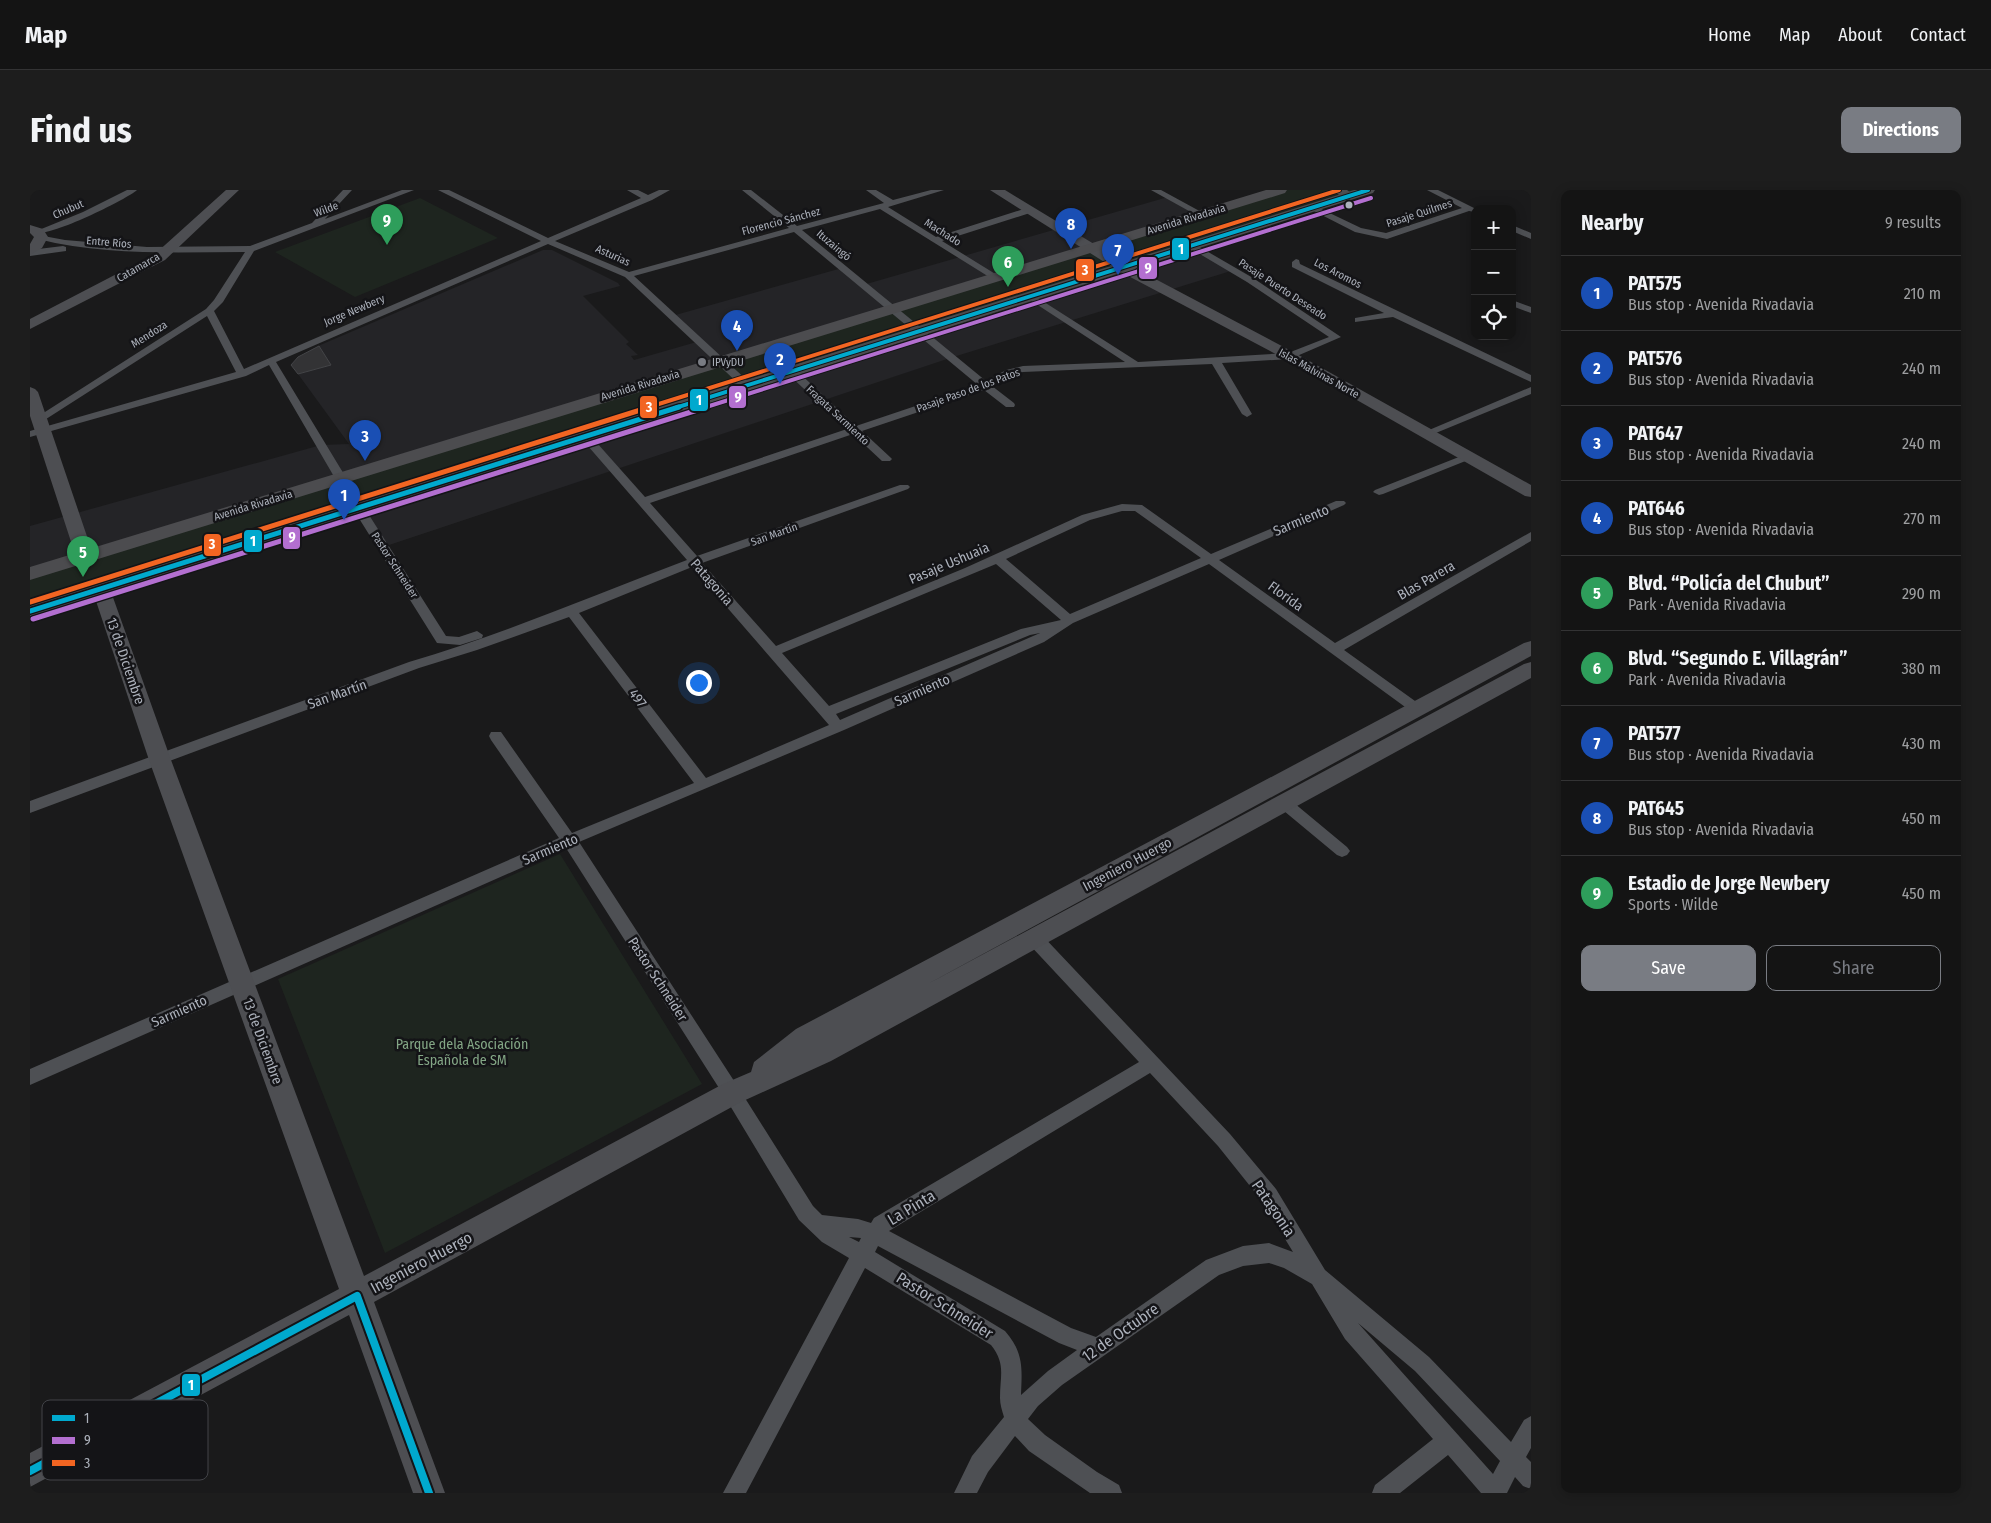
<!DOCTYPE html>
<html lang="en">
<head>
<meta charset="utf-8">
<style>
	:root { --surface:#141414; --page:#1d1d1d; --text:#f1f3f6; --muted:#9d9ea0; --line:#333334; --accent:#797c83 }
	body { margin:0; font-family:"Fira Sans Condensed",sans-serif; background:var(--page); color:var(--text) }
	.controls { position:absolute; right:15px; top:15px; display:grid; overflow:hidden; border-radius:10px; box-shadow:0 2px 12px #0003 }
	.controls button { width:45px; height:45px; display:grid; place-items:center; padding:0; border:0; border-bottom:1px solid var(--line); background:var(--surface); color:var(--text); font:25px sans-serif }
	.you { position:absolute; left:668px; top:492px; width:18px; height:18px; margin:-12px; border:4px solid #fff; border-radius:50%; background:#1a73e8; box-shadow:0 0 0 8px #1a73e833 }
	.badge { display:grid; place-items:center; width:32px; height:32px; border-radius:50%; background:var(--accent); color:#fff; font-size:16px; font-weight:700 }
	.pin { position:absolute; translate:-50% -41px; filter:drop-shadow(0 1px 2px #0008) }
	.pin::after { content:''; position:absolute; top:26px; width:18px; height:15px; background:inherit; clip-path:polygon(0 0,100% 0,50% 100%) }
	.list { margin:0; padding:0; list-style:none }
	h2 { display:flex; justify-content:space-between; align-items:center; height:65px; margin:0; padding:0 20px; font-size:21px }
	h2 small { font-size:16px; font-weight:400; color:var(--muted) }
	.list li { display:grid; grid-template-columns:32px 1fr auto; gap:15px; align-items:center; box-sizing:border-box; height:75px; padding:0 20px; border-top:1px solid var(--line) }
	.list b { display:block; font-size:19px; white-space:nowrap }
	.list p { margin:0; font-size:16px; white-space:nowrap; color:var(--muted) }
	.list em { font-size:16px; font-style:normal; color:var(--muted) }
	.actions { display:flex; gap:10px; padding:15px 20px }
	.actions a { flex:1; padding:11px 0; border:1px solid var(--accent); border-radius:10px; text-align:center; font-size:18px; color:var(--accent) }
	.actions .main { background:var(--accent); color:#fff }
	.icon { flex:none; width:28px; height:28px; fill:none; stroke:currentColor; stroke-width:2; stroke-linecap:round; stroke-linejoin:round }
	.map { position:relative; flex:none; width:1501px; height:1303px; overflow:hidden; border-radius:10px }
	header { display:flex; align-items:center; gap:30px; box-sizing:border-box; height:70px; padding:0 25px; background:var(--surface); border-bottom:1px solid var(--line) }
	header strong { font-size:24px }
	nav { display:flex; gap:28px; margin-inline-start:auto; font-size:18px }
	.intro { display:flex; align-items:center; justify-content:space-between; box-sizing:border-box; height:120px; padding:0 30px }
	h1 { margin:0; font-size:35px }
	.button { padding:12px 22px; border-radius:10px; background:var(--accent); color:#fff; font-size:18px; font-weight:700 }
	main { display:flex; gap:30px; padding:0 30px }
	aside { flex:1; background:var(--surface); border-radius:10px; box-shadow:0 2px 12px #0003 }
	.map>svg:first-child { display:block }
	.built { fill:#242427 }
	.green { fill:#1e251f }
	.building { fill:#333335; stroke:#434447 }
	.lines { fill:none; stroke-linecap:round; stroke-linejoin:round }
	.street { fill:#4e5054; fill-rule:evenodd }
	.secondary { fill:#4d4e52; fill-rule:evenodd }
	.primary { fill:#4c4c4f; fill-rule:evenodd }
	.bus-1-far2-casing { stroke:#141417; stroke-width:6 }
	.bus-1-far1-casing { stroke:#141417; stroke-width:8 }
	.bus-1-casing { stroke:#141417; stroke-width:12 }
	.bus-2-far1-casing { stroke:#141417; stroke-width:6 }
	.bus-2-casing { stroke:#141417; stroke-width:8 }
	.bus-3-far1-casing { stroke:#141417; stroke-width:6 }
	.bus-3-casing { stroke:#141417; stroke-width:8 }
	.bus-1-far2 { stroke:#00a9ce; stroke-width:4 }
	.bus-1-far1 { stroke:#00a9ce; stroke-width:5 }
	.bus-1 { stroke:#00a9ce; stroke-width:8 }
	.bus-2-far1 { stroke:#b36fd0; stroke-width:4 }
	.bus-2 { stroke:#b36fd0; stroke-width:5 }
	.bus-3-far1 { stroke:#f26522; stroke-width:4 }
	.bus-3 { stroke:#f26522; stroke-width:5 }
	.bus-dot { fill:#acb1bb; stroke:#141417; stroke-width:2 }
	.poi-dot { fill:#797c83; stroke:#141417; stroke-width:2 }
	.labels { text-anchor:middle; stroke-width:5; stroke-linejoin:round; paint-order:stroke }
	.far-street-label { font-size:11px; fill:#acb1bb; stroke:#141417 }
	.far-poi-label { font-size:11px; fill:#acb1bb; stroke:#141417; text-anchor:start }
	.street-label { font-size:14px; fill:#acb1bb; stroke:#141417 }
	.park-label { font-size:14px; fill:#83a685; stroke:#141417 }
	.near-street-label { font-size:16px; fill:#acb1bb; stroke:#141417 }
	.key { fill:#141417; stroke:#424348; stroke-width:1 }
	.key-label { font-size:14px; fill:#acb1bb }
	.line-badge { stroke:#141417; stroke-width:2 }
	.badge-label { font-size:14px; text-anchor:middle; font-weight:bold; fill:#fff }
</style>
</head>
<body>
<header>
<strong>Map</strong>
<nav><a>Home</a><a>Map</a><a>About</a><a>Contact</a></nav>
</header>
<div class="intro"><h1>Find us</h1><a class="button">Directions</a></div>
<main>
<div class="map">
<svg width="1501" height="1303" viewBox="0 0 1501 1303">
	<rect width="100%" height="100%" fill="#1a1a1b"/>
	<path class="built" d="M1138 7 1171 24 1161 55 1204 80 920 168 353 357 308 289 0 384V336L291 255 319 254 268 184 300 175 288 156 513 60H522L588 93 590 96 553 106 599 152 596 154 608 165 601 166 604 170 670 151 642 126 812 78 833 95Z"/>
	<path class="green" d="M1250 0H1338L0 421V384Z
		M390 8 468 48 325 107 245 62Z
		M530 664 672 894 355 1063 248 789Z"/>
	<path class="building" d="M289 156 301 175 268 184 261 175 268 167Z"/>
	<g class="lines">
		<path class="street" d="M97 0H107C96 10 14 50 4 42L53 22Z
			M313 0H322L295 29 372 0H384L224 61 193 112 184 121 214 179 511 51 408 0H419L518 48 611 8 597 0H608L618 5 629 0H640L622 10 525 51 599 82 759 38 712 0H721L767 36 854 13 836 0H846L863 10 901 0H914L858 17 906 47 997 18H1003V22L912 51 967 85V89L964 90 850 19 772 40 956 191 976 180 993 176 1095 172 997 108 995 106 1000 103 1108 172 1258 163 1299 147 1217 92 1158 57 1157 55 1161 52 1223 88 1311 147 1260 169 1192 173 1222 224 1217 227 1212 224 1182 174 993 182 983 184 962 196 984 213 985 215 984 217H976L954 200 832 241 860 267 862 269 860 271H852L823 244 620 313 667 366 870 295H878L880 297 878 299 672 373 746 456 935 378 1052 325 1092 314 1112 315 1181 364 1306 311H1314L1316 313 1314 315 1189 370 1305 453 1501 342V351L1314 460 1392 516 1394 519 1392 522H1382L1179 374 1043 433 1014 452 814 540 549 652 708 897 783 1016 792 1025 828 1029 841 1033 844 1028 1109 872 997 752 995 747 997 742 1003 740 1009 742 1200 944 1246 999 1295 1080 1399 1167 1481 1252 1494 1230 1501 1226V1258L1496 1267 1501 1272V1299L1493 1296 1485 1287 1477 1303H1451L1418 1265 1370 1303H1342L1345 1295 1403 1249 1315 1149 1282 1094 1254 1078 1239 1073 1213 1076 1189 1085 1032 1195 1008 1216 998 1229 1015 1245 1067 1282 1089 1295 1092 1303H1060L999 1261 985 1246 958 1282 947 1303H924L942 1266 974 1227C972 1221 970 1214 970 1208 970 1185 976 1174 961 1155L835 1078 716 1303H693L819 1068 792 1052 769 1030 696 909 536 658 0 895V879L529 648 461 550 459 546 461 542H471L542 643 664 593 539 427 447 460 389 478 0 623V611L379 472C474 444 564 405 657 370L551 248 550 246 551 244H559L615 307 817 239 757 183V179H765L826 236 948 195 764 42 604 86 720 193V197H712L595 87 518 54 246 172 332 314 416 446 429 447 447 441 453 445 452 448 430 455 407 453 320 314 239 175 216 186 0 247V241L206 182 177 126 13 231 9 232 4 229 176 119 184 110 215 62C146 62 75 66 8 49V45L35 50 117 57 220 56 282 33ZM1092 321H1105L1171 368 1040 424 976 369 1060 330ZM966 374 1031 430 991 439 799 516 752 463ZM662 377 799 535 676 588 549 423ZM1010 443 810 530 806 524 1000 445ZM1120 883 1188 956 1232 1011 1263 1062 1239 1053 1213 1056 1176 1070 1066 1147 1041 1138 859 1041ZM819 1047 831 1048 829 1052ZM848 1056 1029 1153 1047 1160 1018 1181 991 1205C992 1178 994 1163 975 1141L845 1062ZM1328 1133 1385 1181 1470 1271 1463 1284Z
			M1121 0H1131L1175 24 1168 26Z
			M1397 0H1408L1446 19 1445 22 1439 21 1357 49 1325 42 1278 18 1285 16 1331 38 1356 43 1432 18Z
			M1482 35 1501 43V49L1482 41Z
			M33 56 36 57V61L0 66V60Z
			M1266 69 1269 70 1270 74 1501 185V192L1363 127 1325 132V128L1354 123 1262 77V72Z
			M1482 110 1501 117V123L1482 116Z
			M1501 197V204L1401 245H1393L1392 243Z
			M1439 263 1443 264 1444 266 1443 268 1353 304 1349 305 1343 302 1345 300Z
			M1253 606 1258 608 1317 657 1320 661 1317 665 1312 667 1307 665 1248 616 1246 612 1248 608Z"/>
		<path class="secondary" d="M196 0H209L135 70 0 139V129L125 64Z
			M960 0H975L1097 74 1265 163 1501 295V307L1495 306 1255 169 1087 80Z
			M1302 0H1317L1325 6 1323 9H1315Z
			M0 35 13 39 18 47 12 58 0 65V54L4 47 0 43Z
			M0 197 5 199 8 202 64 367 61 371 55 373 49 371 46 367 0 226Z
			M71 393 78 395 80 399 141 570 334 1086 693 894 721 882 724 872 766 839 1494 453 1501 451V466L894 796 1494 474 1501 472V488L801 871 711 912 344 1112 415 1303H383L319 1125 0 1297V1263L309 1099 119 570 62 399 64 395Z"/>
		<path class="primary" d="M1236 0H1257L1255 3 0 390V377Z
			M1324 0H1345L1343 3 0 428V414Z"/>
		<g class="bus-1-far2-casing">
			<path id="bus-1-far2" d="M645 218 1338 0"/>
		</g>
		<g class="bus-1-far1-casing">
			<path id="bus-1-far1" d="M0 421 649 217"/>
		</g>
		<g class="bus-1-casing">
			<path id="bus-1" d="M0 1281 327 1106 399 1303"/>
		</g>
		<g class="bus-2-far1-casing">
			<path id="bus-2-far1" d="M673 218 1341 8"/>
		</g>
		<g class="bus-2-casing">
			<path id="bus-2" d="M3 429 677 217"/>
		</g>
		<g class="bus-3-far1-casing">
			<path id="bus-3-far1" d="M616 218 1309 0"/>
		</g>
		<g class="bus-3-casing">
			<path id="bus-3" d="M0 412 620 217"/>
		</g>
		<use href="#bus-1-far2" class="bus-1-far2"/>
		<use href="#bus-1-far1" class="bus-1-far1"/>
		<use href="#bus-1" class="bus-1"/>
		<use href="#bus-2-far1" class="bus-2-far1"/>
		<use href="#bus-2" class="bus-2"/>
		<use href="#bus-3-far1" class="bus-3-far1"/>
		<use href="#bus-3" class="bus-3"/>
	</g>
	<circle class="bus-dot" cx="1319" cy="15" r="4.5"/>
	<circle class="poi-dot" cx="672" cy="172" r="5"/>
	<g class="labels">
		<g class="far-street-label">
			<text transform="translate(38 19) rotate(-23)" y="4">Chubut</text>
			<text transform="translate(296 19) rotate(-20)" y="4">Wilde</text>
			<text transform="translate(1389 23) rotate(-18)" y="4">Pasaje Quilmes</text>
			<text transform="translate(1156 29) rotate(-17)" y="4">Avenida Rivadavia</text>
			<text transform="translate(751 31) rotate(-15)" y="4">Florencio Sánchez</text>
			<text transform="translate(913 42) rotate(32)" y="4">Machado</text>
			<text transform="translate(79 52) rotate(5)" y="4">Entre Ríos</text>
			<text transform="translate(804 55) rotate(40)" y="4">Ituzaingó</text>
			<text transform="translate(583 65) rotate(24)" y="4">Asturias</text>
			<text transform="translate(108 77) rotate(-30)" y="4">Catamarca</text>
			<text transform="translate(1308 83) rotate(27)" y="4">Los Aromos</text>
			<text transform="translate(1253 99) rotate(33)" y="4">Pasaje Puerto Deseado</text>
			<text transform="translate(324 120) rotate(-23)" y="4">Jorge Newbery</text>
			<text transform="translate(119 144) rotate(-32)" y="4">Mendoza</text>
			<text transform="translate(1289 183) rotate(29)" y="4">Islas Malvinas Norte</text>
			<text transform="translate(610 195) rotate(-17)" y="4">Avenida Rivadavia</text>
			<text transform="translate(938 200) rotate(-20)" y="4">Pasaje Paso de los Patos</text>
			<text transform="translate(808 225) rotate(43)" y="4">Fragata Sarmiento</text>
			<text transform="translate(223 315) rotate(-17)" y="4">Avenida Rivadavia</text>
			<text transform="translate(744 344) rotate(-20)" y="4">San Martín</text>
			<text transform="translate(365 375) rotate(57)" y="4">Pastor Schneider</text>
		</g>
		<g class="far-poi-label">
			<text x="682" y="176">IPVyDU</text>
		</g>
		<g class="street-label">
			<text transform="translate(1271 330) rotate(-23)" y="5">Sarmiento</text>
			<text transform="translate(919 373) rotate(-23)" y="5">Pasaje Ushuaia</text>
			<text transform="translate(1396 390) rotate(-30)" y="5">Blas Parera</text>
			<text transform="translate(682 392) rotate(49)" y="5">Patagonia</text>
			<text transform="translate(1256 406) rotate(36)" y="5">Florida</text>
			<text transform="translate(96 471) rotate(71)" y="5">13 de Diciembre</text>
			<text transform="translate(892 500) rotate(-24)" y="5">Sarmiento</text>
			<text transform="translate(307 504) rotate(-20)" y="5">San Martín</text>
			<text transform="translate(608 508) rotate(53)" y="5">497</text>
			<text transform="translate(520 659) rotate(-23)" y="5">Sarmiento</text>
			<text transform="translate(1097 674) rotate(-28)" y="5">Ingeniero Huergo</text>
			<text transform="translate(628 789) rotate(57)" y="5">Pastor Schneider</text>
			<text transform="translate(149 821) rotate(-24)" y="5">Sarmiento</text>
			<text transform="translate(233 851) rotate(70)" y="5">13 de Diciembre</text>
		</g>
		<g class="park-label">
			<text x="432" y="859">Parque dela Asociación<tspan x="432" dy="16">Española de SM</tspan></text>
		</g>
		<g class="near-street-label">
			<text transform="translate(881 1017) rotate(-31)" y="6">La Pinta</text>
			<text transform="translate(1244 1018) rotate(56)" y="6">Patagonia</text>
			<text transform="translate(391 1072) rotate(-28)" y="6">Ingeniero Huergo</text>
			<text transform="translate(915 1115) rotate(32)" y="6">Pastor Schneider</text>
			<text transform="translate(1090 1142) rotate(-35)" y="6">12 de Octubre</text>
		</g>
	</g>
	<rect x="12" y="1210" width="166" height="80" rx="8" class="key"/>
	<rect x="22" y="1225" width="23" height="6" fill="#00a9ce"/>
	<rect x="22" y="1247" width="23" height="7" fill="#b36fd0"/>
	<rect x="22" y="1270" width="23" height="6" fill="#f26522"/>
	<g class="key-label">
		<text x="54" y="1233">1</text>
		<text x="54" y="1255">9</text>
		<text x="54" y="1278">3</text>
	</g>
	<g class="line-badge">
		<rect x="1141" y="47" width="19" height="24" rx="5" fill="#00a9ce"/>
		<rect x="1108" y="66" width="20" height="24" rx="5" fill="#b36fd0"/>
		<rect x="1045" y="68" width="20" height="24" rx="5" fill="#f26522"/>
		<rect x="698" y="195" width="19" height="24" rx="5" fill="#b36fd0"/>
		<rect x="659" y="198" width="20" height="24" rx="5" fill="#00a9ce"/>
		<rect x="609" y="205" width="19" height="24" rx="5" fill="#f26522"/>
		<rect x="252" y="336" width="19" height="24" rx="5" fill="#b36fd0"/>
		<rect x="213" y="339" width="20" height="24" rx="5" fill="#00a9ce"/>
		<rect x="173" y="343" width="19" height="24" rx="5" fill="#f26522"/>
		<rect x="151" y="1183" width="20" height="24" rx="5" fill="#00a9ce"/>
	</g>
	<g class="badge-label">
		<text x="1151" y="64">1</text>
		<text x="1118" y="83">9</text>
		<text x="1055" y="85">3</text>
		<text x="708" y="212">9</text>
		<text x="669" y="215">1</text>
		<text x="619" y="222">3</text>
		<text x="262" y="352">9</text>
		<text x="223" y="356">1</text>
		<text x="182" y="359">3</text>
		<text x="161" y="1200">1</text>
	</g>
</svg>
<div class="controls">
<button>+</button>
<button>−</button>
<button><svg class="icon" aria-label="locate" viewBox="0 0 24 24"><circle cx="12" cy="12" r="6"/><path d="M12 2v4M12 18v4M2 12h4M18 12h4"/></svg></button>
</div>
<div class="you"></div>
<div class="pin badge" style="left:314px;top:330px;background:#1a4fb4">1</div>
<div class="pin badge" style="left:750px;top:194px;background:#1a4fb4">2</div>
<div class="pin badge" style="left:335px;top:271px;background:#1a4fb4">3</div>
<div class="pin badge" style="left:707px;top:161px;background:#1a4fb4">4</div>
<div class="pin badge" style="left:53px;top:387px;background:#2e9e5b">5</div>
<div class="pin badge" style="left:978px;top:97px;background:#2e9e5b">6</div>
<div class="pin badge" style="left:1088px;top:85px;background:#1a4fb4">7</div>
<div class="pin badge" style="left:1041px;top:59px;background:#1a4fb4">8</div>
<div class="pin badge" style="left:357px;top:55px;background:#2e9e5b">9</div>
</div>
<aside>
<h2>Nearby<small>9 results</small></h2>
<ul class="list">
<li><span class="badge" style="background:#1a4fb4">1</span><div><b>PAT575</b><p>Bus stop · Avenida Rivadavia</p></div><em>210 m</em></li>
<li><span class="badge" style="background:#1a4fb4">2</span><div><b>PAT576</b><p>Bus stop · Avenida Rivadavia</p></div><em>240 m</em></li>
<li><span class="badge" style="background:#1a4fb4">3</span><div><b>PAT647</b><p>Bus stop · Avenida Rivadavia</p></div><em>240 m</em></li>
<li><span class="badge" style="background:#1a4fb4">4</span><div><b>PAT646</b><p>Bus stop · Avenida Rivadavia</p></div><em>270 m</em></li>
<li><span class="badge" style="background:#2e9e5b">5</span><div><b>Blvd. “Policía del Chubut”</b><p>Park · Avenida Rivadavia</p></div><em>290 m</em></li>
<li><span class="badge" style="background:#2e9e5b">6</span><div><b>Blvd. “Segundo E. Villagrán”</b><p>Park · Avenida Rivadavia</p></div><em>380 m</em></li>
<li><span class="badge" style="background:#1a4fb4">7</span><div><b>PAT577</b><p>Bus stop · Avenida Rivadavia</p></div><em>430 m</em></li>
<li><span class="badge" style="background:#1a4fb4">8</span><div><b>PAT645</b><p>Bus stop · Avenida Rivadavia</p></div><em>450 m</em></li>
<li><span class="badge" style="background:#2e9e5b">9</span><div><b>Estadio de Jorge Newbery</b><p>Sports · Wilde</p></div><em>450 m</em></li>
</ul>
<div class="actions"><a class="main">Save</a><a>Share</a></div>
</aside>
</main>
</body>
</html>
